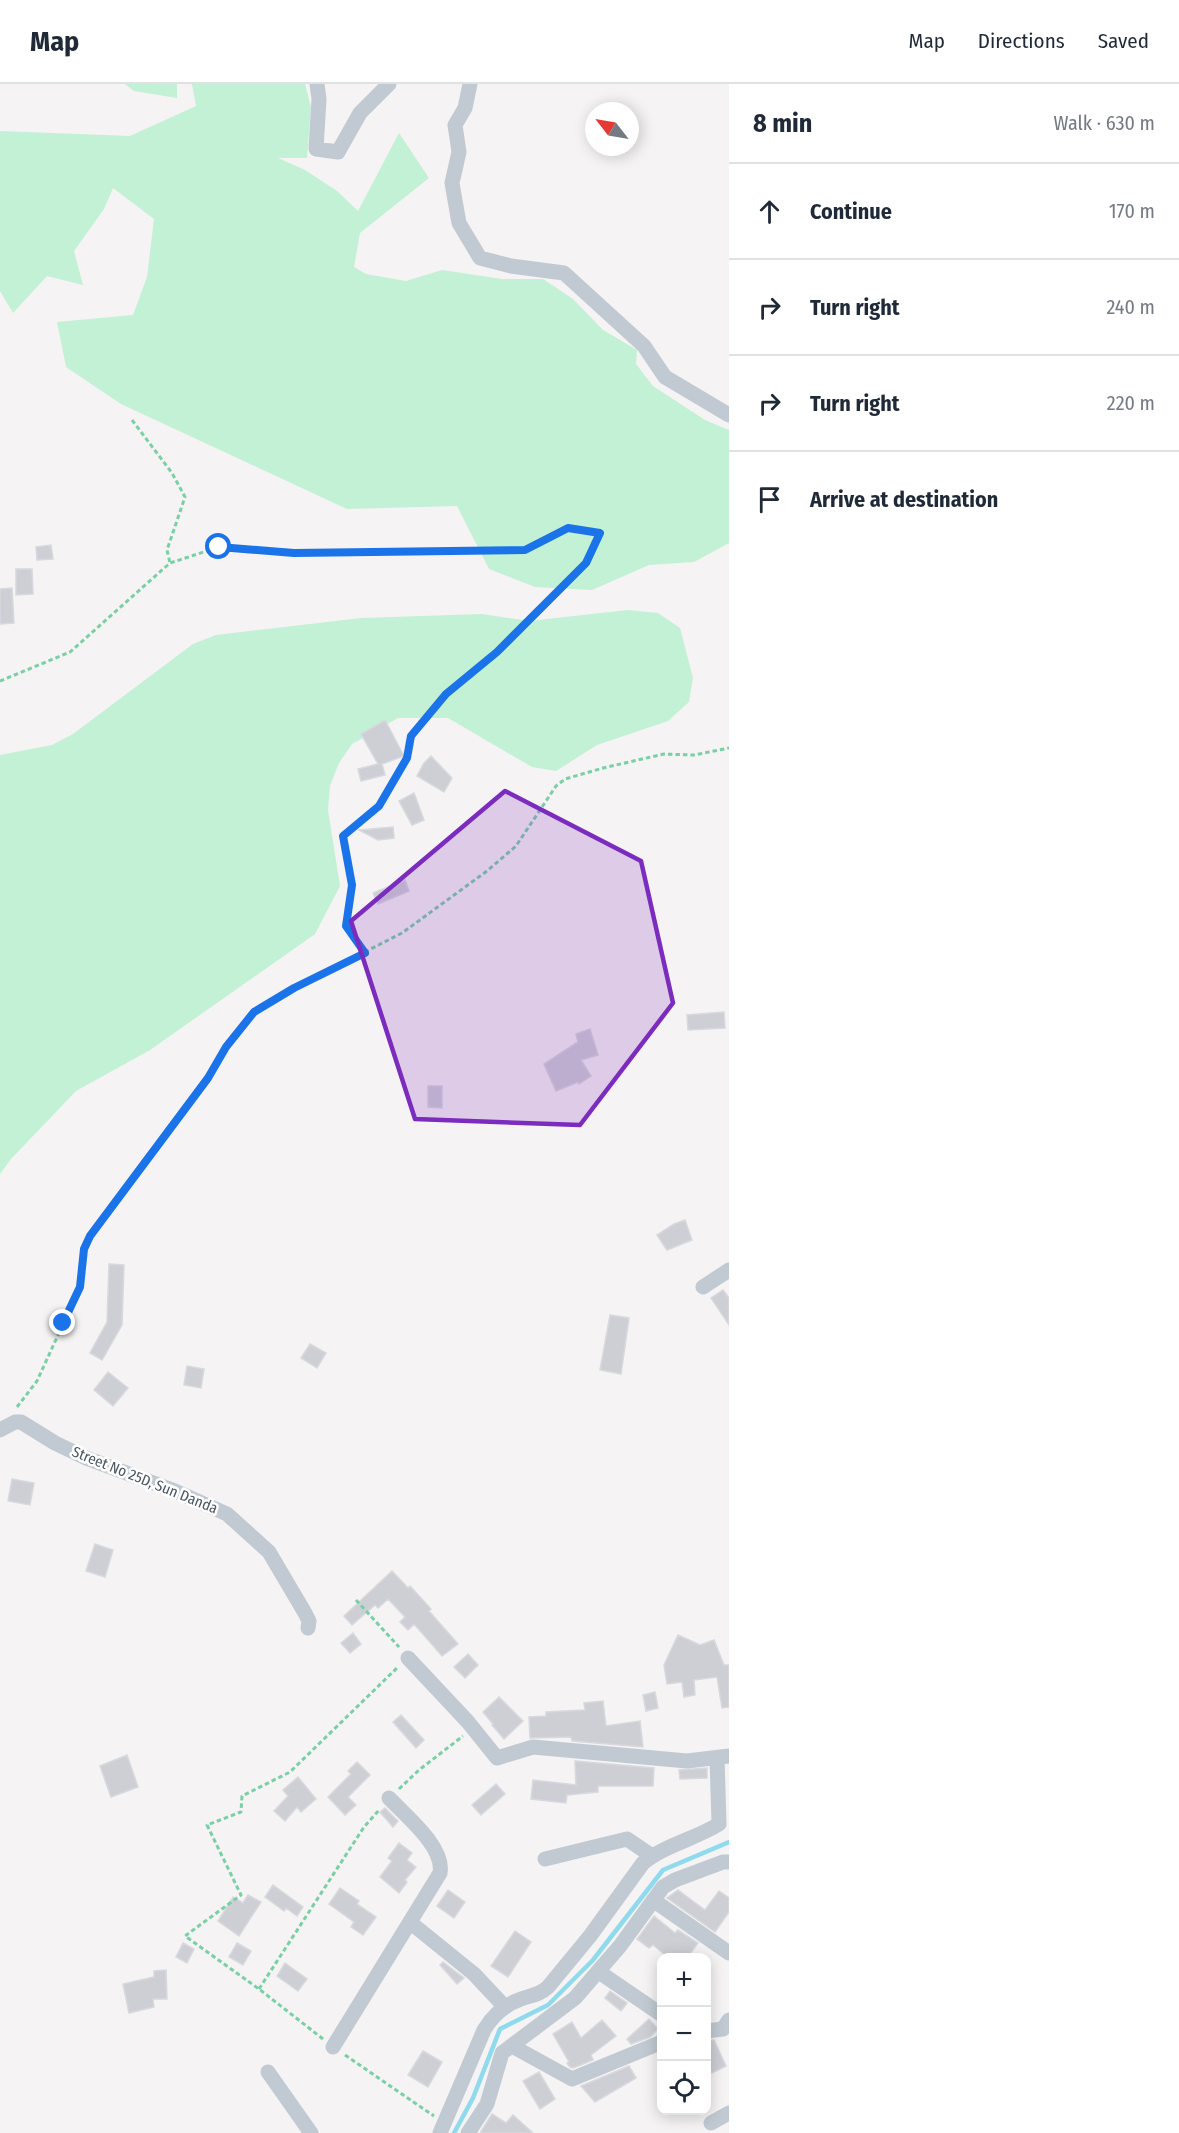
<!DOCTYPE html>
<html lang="en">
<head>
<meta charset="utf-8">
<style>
	:root { --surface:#fff; --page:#f6f6f7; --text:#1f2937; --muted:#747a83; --line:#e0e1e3 }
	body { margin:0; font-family:"Fira Sans Condensed",sans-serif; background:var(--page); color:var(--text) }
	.controls { position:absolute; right:18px; bottom:18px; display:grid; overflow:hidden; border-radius:12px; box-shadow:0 3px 15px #0003 }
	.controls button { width:54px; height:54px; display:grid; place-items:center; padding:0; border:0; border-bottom:2px solid var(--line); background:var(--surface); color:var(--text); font:30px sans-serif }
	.compass { position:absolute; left:585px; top:18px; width:54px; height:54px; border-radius:50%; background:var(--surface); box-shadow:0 3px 15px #0003; rotate:301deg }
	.stop { position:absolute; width:18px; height:18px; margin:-14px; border:4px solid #1a73e8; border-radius:50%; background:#fff }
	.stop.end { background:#1a73e8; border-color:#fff; box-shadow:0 2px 6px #0008 }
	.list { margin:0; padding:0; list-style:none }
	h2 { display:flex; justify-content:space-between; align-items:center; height:78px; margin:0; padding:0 24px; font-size:26px }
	h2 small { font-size:20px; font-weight:400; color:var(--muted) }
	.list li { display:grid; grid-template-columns:39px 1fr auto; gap:18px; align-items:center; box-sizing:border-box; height:96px; padding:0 24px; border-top:2px solid var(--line) }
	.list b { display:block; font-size:22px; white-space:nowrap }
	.list em { font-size:20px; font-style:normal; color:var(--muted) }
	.icon { flex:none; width:33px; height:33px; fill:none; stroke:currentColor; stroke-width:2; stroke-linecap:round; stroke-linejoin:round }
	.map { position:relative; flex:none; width:729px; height:2049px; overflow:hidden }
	header { display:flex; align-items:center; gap:36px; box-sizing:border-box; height:84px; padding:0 30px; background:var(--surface); border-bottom:2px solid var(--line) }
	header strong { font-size:28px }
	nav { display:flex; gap:33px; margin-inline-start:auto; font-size:21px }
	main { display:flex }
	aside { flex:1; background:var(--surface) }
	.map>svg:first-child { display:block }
	.green { fill:#c3f1d5 }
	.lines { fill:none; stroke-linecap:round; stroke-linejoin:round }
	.stream { stroke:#90daee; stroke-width:4.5 }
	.building { fill:#cdcfd5; stroke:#d7d9de; stroke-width:1.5 }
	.path { stroke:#7ad0a6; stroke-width:3; stroke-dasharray:4.5 3; stroke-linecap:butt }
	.minor { stroke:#c1cad2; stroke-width:15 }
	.route { stroke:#1a73e8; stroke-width:8 }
	.marked { fill:#7b2cbf; fill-opacity:0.2; stroke:#7b2cbf; stroke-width:4.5; stroke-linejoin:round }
	.labels { text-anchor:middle; stroke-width:5; stroke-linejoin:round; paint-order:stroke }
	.street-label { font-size:15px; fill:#4a5661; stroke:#fff }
</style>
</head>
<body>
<header>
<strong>Map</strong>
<nav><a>Map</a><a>Directions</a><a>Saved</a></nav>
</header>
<main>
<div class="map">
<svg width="729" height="2049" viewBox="0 0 729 2049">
	<rect width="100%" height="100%" fill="#f5f3f3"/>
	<path class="green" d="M125 0H177V14L134 7Z
		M192 0H305L311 23 307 74H278L305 86 337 107 358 127 399 49 429 94 360 149 354 183 366 190 406 197 442 186 502 195H543L573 215 603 246 637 266 636 280 653 302 705 336 729 346V459L694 478 649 481 592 506 535 503 489 485 457 422 347 425 121 320 66 283 57 238 133 231 147 193 154 135 113 104 104 125 74 167 83 201 47 192 13 229 0 207V47L130 52 196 22Z
		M628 526 658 529 680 544 693 594 689 618 668 637 597 661 556 687 532 683 448 634H398L352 660 339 679 330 702 328 726 340 802 315 850 150 966 76 1007 11 1075 0 1090V671L52 661 73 650 193 560 216 551 361 534 482 530 529 537Z"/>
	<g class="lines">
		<path class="stream" d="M454 2049 473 2014 500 1945 548 1921 593 1876 663 1786 729 1758"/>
	</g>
	<path class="building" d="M51 461 53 475 37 476 36 463Z
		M16 485H32L33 510 16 511Z
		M12 504 14 539 0 540V505Z
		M385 636 404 672 382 680 385 691 361 697 358 685 378 680 361 650Z
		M431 672 452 694 444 708 417 692 424 679Z
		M414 709 424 736 412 741 399 717Z
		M393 743 394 754 378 756 359 746Z
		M405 796 409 807 378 820 373 809Z
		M724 928 725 944 688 946 687 931Z
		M590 945 598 971 581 976 591 992 579 1000 578 998 556 1007 544 980 578 958 576 950Z
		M428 1002H442V1024L428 1023Z
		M685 1136 692 1156 667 1166 657 1151 674 1140Z
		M109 1180 124 1181 122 1241 102 1276 90 1269 107 1238Z
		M723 1206 729 1214V1241L711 1214Z
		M610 1231 629 1234 621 1290 600 1286Z
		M310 1260 326 1269 317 1284 301 1274Z
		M187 1282 204 1285 201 1304 184 1301Z
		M108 1288 128 1304 113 1322 94 1306Z
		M12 1395 34 1399 30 1421 8 1417Z
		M95 1460 113 1466 105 1493 86 1487Z
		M392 1487 408 1504 410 1502 431 1525 429 1527 458 1560 442 1572 414 1540 408 1546 400 1538 405 1533 388 1515 378 1524 375 1521 352 1541 344 1532Z
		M353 1549 361 1560 350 1569 341 1559Z
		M678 1551 700 1561 714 1556 724 1581H729V1623L722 1624 717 1593 694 1596 695 1611 684 1613 682 1598 667 1600 664 1581Z
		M468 1570 478 1581 465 1594 454 1583Z
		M655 1608 658 1624 646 1627 643 1611Z
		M499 1613 523 1637 504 1655 492 1641 493 1640 483 1628Z
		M603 1617 606 1642 640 1637 643 1663 572 1657 571 1653 530 1654 529 1633 546 1632V1628L585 1626 584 1619Z
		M401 1631 424 1656 416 1664 393 1638Z
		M127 1671 138 1703 111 1713 100 1682Z
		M575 1677 654 1684 653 1702H598V1708L567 1711 566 1719 531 1715 533 1696 576 1701Z
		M357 1678 370 1691 348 1713 356 1721 345 1731 328 1713 351 1690 348 1687Z
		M707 1684V1694L680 1695 679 1686Z
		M298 1693 316 1715 301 1728 297 1723 285 1737 274 1727 288 1712 283 1706Z
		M496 1700 505 1710 481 1731 472 1721Z
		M385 1724 398 1737 393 1743 380 1728Z
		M399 1759 412 1769 407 1776 416 1783 405 1796 407 1798 399 1809 380 1793 392 1777 388 1774Z
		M273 1801 303 1823 297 1832 286 1824 284 1827 265 1813Z
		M340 1804 359 1817 357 1820 376 1833 363 1851 351 1843 354 1838 329 1820Z
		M448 1806 465 1818 454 1834 437 1822Z
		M678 1806 705 1826 719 1807 729 1814V1828L715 1848 667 1814Z
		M248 1811 261 1818 239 1852 218 1837 233 1813 243 1819Z
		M654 1832 675 1849 678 1846 698 1859 687 1874H669L653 1861 649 1864 637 1855Z
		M515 1847 531 1858 508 1893 491 1882Z
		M183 1859 194 1865 187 1879 176 1873Z
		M237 1859 251 1867 243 1881 229 1873Z
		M443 1878 464 1894 457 1900 440 1881Z
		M285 1879 307 1895 298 1907 277 1892Z
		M166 1886 167 1915H153L154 1923 129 1929 123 1900 154 1893V1887Z
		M610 1907 627 1919 621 1927 605 1914Z
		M649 1935 658 1945 650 1953 631 1960 627 1955Z
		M602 1936 616 1952 591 1971 593 1976 573 1984 570 1983 567 1979 569 1978 553 1950 572 1938 581 1954Z
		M714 1956 726 1982 712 1989 706 1977V1957Z
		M423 1967 442 1978 428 2003 408 1991Z
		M629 1982 636 1994 595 2018 581 2002Z
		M539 1988 555 2015 540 2025 523 1997Z
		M492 2030 506 2039 513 2031 533 2049H480Z"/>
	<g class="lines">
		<path class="path" d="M132 336 172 389 185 413 167 466 170 479
			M0 597 70 568 170 479 219 463 294 469 525 466 568 444 600 449 586 479 497 568 446 610 411 653 407 674 379 722 343 752 352 801 346 842 365 869
			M17 1323 37 1297 80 1203 84 1165 90 1152 208 994 226 963 254 928 294 904 402 849 487 787 516 762 556 702 565 695 603 684 664 670 694 671 729 664
			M356 1516 399 1563
			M399 1705 419 1686 463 1652
			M259 1905 364 1743 380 1725
			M323 1955 259 1905 185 1852 241 1811 207 1741 241 1728 242 1712 290 1688 398 1583
			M345 1971 434 2032"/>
		<path class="minor" d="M317 0 319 15 316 65 338 68 360 29 389 0
			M470 0 465 24 455 41 459 68 452 99 459 139 480 174 511 182 564 189 644 262 665 293 729 331
			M703 1203 729 1186
			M0 1346 15 1338H21L55 1359 86 1374 175 1407 227 1430 269 1468 305 1529 309 1537 308 1544
			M408 1574 468 1638 497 1674 533 1663 687 1677 729 1672
			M545 1775 627 1755 652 1772
			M653 1816 729 1869
			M411 1839 474 1890 505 1923
			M599 1888 662 1931
			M706 1947 723 1945 729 1936
			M512 1962 572 1995 662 1958
			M333 1963 440 1789C445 1763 405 1731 389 1714
			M268 1988 311 2049
			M711 2039 729 2029
			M440 2049 484 1946C493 1931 504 1921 521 1915 532 1911 539 1911 548 1903L590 1852 643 1779C665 1761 695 1755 719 1740L717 1674
			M468 2049 487 2020 502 1969 575 1914 620 1862 663 1803 675 1796 723 1778H729"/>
	</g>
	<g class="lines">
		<path class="route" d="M63 1239 80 1203 84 1165 90 1152 208 994 226 963 254 928 294 904 365 869 346 842 352 801 343 752 379 722 407 674 411 652 446 610 497 568 586 479 600 449 568 444 525 466 294 469 219 463"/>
	</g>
	<path class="marked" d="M505 707 641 777 673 919 580 1041 415 1035 351 837Z"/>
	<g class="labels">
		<g class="street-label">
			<text transform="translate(145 1396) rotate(22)" y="5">Street No 25D, Sun Danda</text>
		</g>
	</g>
</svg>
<div class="controls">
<button>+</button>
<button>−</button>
<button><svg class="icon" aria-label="locate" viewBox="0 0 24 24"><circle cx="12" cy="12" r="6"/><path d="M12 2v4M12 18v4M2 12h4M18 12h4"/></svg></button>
</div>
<svg class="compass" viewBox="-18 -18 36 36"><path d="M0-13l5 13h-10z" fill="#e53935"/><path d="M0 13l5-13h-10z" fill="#747a83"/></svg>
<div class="stop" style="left:219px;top:463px"></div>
<div class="stop end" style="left:63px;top:1239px"></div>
</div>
<aside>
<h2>8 min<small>Walk · 630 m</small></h2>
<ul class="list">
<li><svg class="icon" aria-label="ahead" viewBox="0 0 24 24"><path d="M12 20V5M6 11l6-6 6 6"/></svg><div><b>Continue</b></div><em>170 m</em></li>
<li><svg class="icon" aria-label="right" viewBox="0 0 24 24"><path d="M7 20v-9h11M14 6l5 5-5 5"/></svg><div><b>Turn right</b></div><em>240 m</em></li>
<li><svg class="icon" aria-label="right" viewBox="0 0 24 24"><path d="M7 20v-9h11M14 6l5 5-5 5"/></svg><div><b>Turn right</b></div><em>220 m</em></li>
<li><svg class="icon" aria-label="arrive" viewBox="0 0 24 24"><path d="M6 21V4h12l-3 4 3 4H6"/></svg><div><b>Arrive at destination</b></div></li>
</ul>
</aside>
</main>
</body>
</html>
